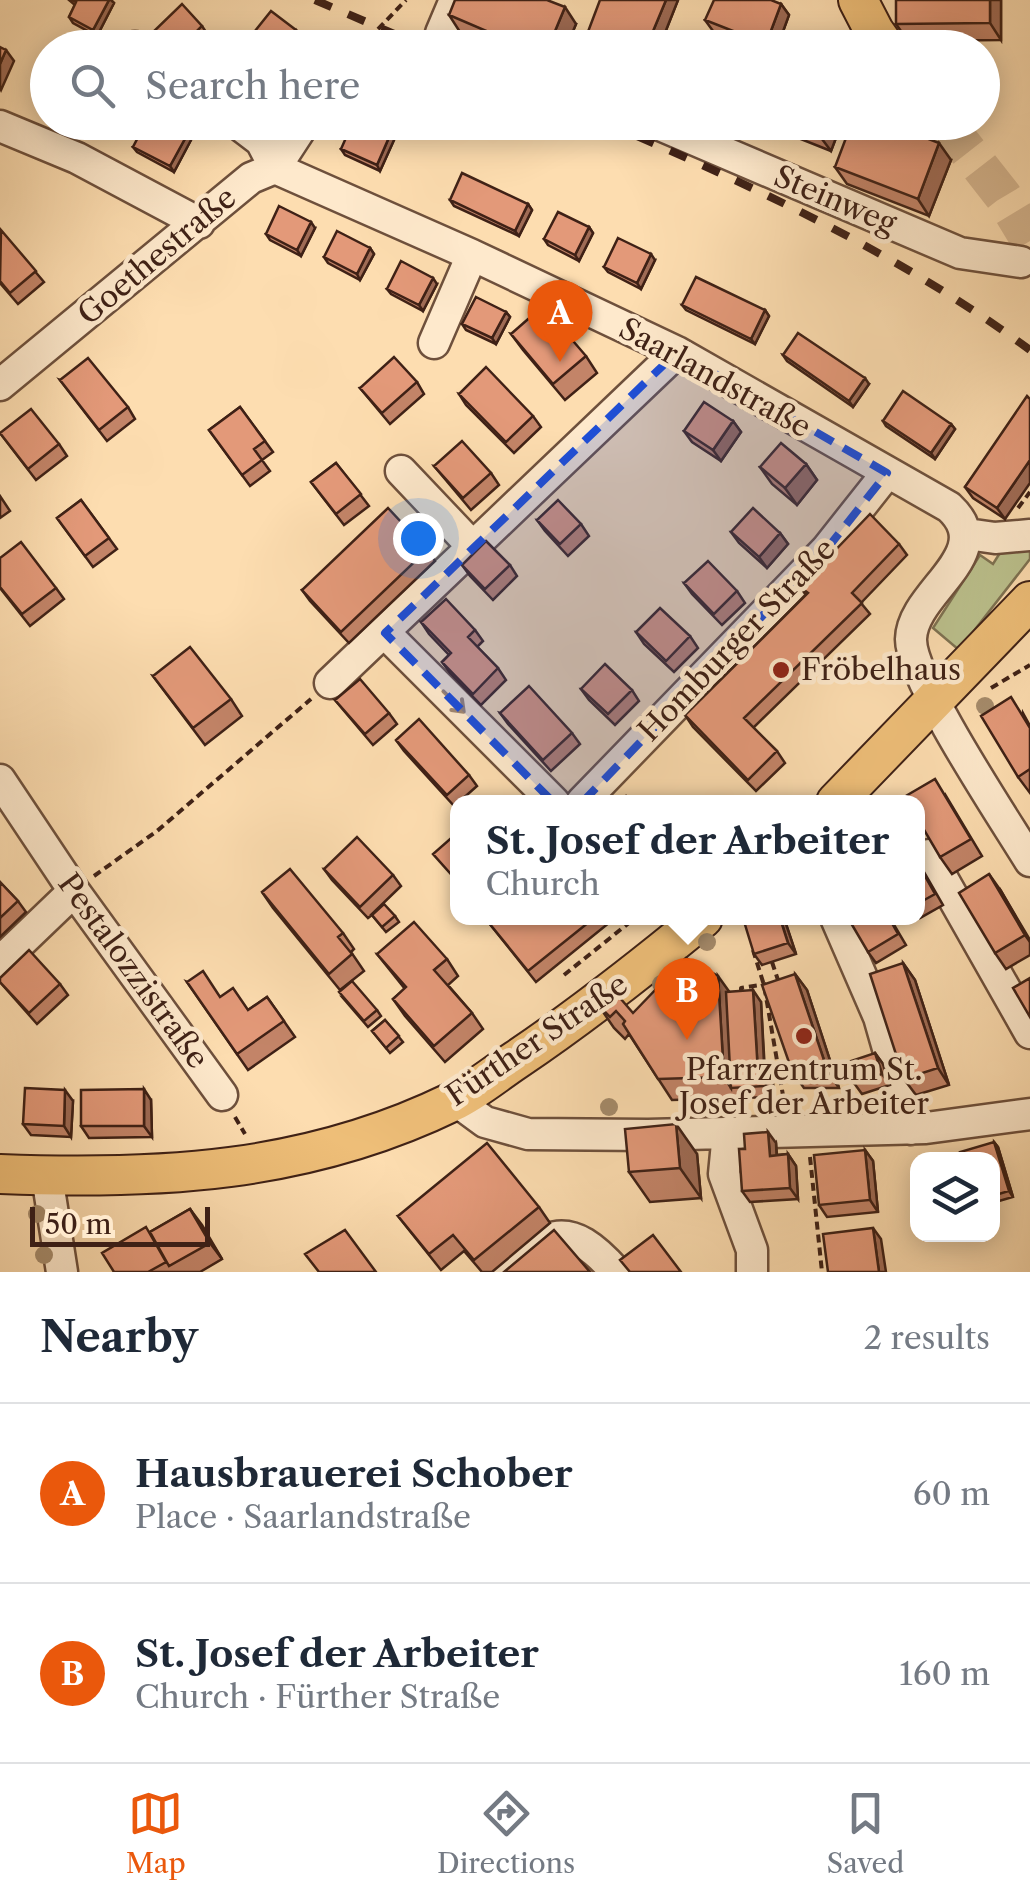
<!DOCTYPE html>
<html lang="en">
<head>
<meta charset="utf-8">
<style>
	:root { --surface:#fff; --page:#f6f6f7; --text:#1f2937; --muted:#747a83; --line:#e0e1e3; --accent:#ea580c }
	body { margin:0; font-family:"Libre Caslon Text",serif; background:var(--page); color:var(--text) }
	.controls { position:absolute; right:30px; bottom:30px; display:grid; overflow:hidden; border-radius:20px; box-shadow:0 5px 25px #0003 }
	.controls button { width:90px; height:90px; display:grid; place-items:center; padding:0; border:0; border-bottom:2px solid var(--line); background:var(--surface); color:var(--text); font:50px sans-serif }
	.scale { position:absolute; left:30px; bottom:25px; width:180px; box-sizing:border-box; padding-left:10px; border:5px solid #3f2116; border-top:0; font-size:28px; line-height:35px; white-space:nowrap; color:#3f2116; -webkit-text-stroke:8px #fee9cc; paint-order:stroke }
	.you { position:absolute; left:418px; top:538px; width:35px; height:35px; margin:-25px; border:8px solid #fff; border-radius:50%; background:#1a73e8; box-shadow:0 0 0 15px #1a73e833 }
	.badge { display:grid; place-items:center; width:65px; height:65px; border-radius:50%; background:var(--accent); color:#fff; font-size:32px; font-weight:700 }
	.pin { position:absolute; translate:-50% -82px; filter:drop-shadow(0 2px 5px #0008) }
	.pin::after { content:''; position:absolute; top:52px; width:35px; height:30px; background:inherit; clip-path:polygon(0 0,100% 0,50% 100%) }
	.popup { position:absolute; left:450px; top:795px; width:475px; height:130px; box-sizing:border-box; display:grid; place-content:center; border-radius:20px; background:var(--surface); filter:drop-shadow(0 2px 8px #0005); font-size:32px; white-space:nowrap; color:var(--muted) }
	.popup b { font-size:38px; color:var(--text) }
	.popup::after { content:''; position:absolute; left:50%; top:100%; margin-left:-20px; border:20px solid transparent; border-top-color:var(--surface) }
	.list { margin:0; padding:0; list-style:none }
	h2 { display:flex; justify-content:space-between; align-items:center; height:130px; margin:0; padding:0 40px; font-size:42px }
	h2 small { font-size:32px; font-weight:400; color:var(--muted) }
	.list li { display:grid; grid-template-columns:65px 1fr auto; gap:30px; align-items:center; box-sizing:border-box; height:180px; padding:0 40px; border-top:2px solid var(--line) }
	.list b { display:block; font-size:38px; white-space:nowrap }
	.list p { margin:0; font-size:32px; white-space:nowrap; color:var(--muted) }
	.list em { font-size:32px; font-style:normal; color:var(--muted) }
	.icon { flex:none; width:55px; height:55px; fill:none; stroke:currentColor; stroke-width:2; stroke-linecap:round; stroke-linejoin:round }
	.map { position:relative; flex:none; width:1030px; height:1272px; overflow:hidden }
	.search { position:absolute; background:var(--surface); box-shadow:0 5px 25px #0003; left:30px; right:30px; top:30px; height:110px; display:flex; align-items:center; gap:25px; box-sizing:border-box; padding:0 35px; border-radius:55px; color:var(--muted); font-size:38px }
	.sheet { height:490px; background:var(--surface) }
	nav { display:flex; justify-content:space-around; align-items:center; box-sizing:border-box; height:140px; border-top:2px solid var(--line); background:var(--surface); font-size:28px; color:var(--muted) }
	nav a { display:grid; justify-items:center; gap:5px }
	nav .on { color:var(--accent) }
	.map>svg:first-child { display:block }
	.green { fill:#bcc28e; stroke:#7e7252; stroke-width:2.5 }
	.lines { fill:none; stroke-linecap:round; stroke-linejoin:round }
	.major-tunnel { stroke:#d7b791; stroke-width:38; stroke-dasharray:38 19; stroke-linecap:butt }
	.minor-casing { stroke:#6e503c; stroke-width:35 }
	.major-casing { stroke:#3f2116; stroke-width:42 }
	.path { stroke:#3f2116; stroke-width:4; stroke-dasharray:8 5; stroke-linecap:butt }
	.minor { stroke:#fee9cc; stroke-width:30 }
	.major { stroke:#eebe78; stroke-width:38 }
	.rail { stroke:#3f2116; stroke-width:8; stroke-dasharray:18 18; stroke-linecap:butt }
	.tree { fill:#a68c6c }
	.wall { fill:#c38468; stroke:#3f2116; stroke-width:2.5 }
	.shaded-wall { fill:#9f6b55; stroke:#3f2116; stroke-width:2.5 }
	.building { fill:#e39979; stroke:#3f2116; stroke-width:2.5 }
	.oneway { stroke:#9e8571 }
	.marked { fill:#1d4ed8; fill-opacity:0.2; stroke:#1d4ed8; stroke-width:8; stroke-dasharray:20 12; stroke-linejoin:round }
	.poi-dot { fill:#8f2418; stroke:#fee9cc; stroke-width:4 }
	.labels { text-anchor:middle; stroke-width:9; stroke-linejoin:round; paint-order:stroke }
	.street-label { font-size:30px; fill:#3f2116; stroke:#fee9cc }
	.poi-label { font-size:30px; fill:#3f2116; stroke:#fee9cc; text-anchor:start }
</style>
</head>
<body>
<div class="map">
<svg width="1030" height="1272" viewBox="0 0 1030 1272">
	<rect width="100%" height="100%" fill="#fdddb0"/>
	<filter id="stains"><feTurbulence type="fractalNoise" baseFrequency=".002" numOctaves="4"/><feColorMatrix values="0 0 0 0 .2 0 0 0 0 .09 0 0 0 0 .02 0 0 0 .5 -.17"/></filter>
	<radialGradient id="worn" r=".72"><stop offset=".6" stop-color="#630" stop-opacity="0"/><stop offset="1" stop-color="#630" stop-opacity=".3"/></radialGradient>
	<path class="green" d="M1010 537 1030 550V559L959 650 933 628 980 555 993 564Z"/>
	<g class="lines">
		<path class="major-tunnel" d="M945 122 1003 196 1030 241"/>
		<g class="minor-casing">
			<path id="minor" d="M455 0 441 33 476 48
				M135 47 136 48
				M236 122 261 141 275 168 472 255 677 352 949 507C1000 554 912 591 911 639 910 678 1005 820 1030 861
				M653 122 960 253 1021 262
				M0 126 77 158 199 223
				M434 343 472 255
				M0 385 251 178 275 168 305 122
				M401 471 474 548
				M967 534 995 538 1030 535
				M385 633 554 802
				M330 683 677 352
				M0 780 74 891 222 1095
				M582 802 826 550 887 473
				M929 855 1030 1033
				M836 918 879 1017 911 1129
				M0 962 74 891
				M455 1100 485 1122 528 1134 648 1135 926 1128 1030 1114
				M728 1133 724 1174 752 1250V1272
				M47 1176 62 1272
				M498 1272C548 1233 567 1217 616 1272"/>
		</g>
		<g class="major-casing">
			<path id="major" d="M858 0 874 31 886 48
				M836 802 1030 601
				M0 1174C159 1180 306 1173 452 1102 475 1091 495 1074 516 1060 583 1015 641 969 703 918"/>
		</g>
		<path class="path" d="M360 48 406 0
			M1018 508 1030 492
			M991 688 1030 665
			M94 876 157 831 311 699
			M753 950 764 985 785 1107
			M772 962 778 980
			M564 975 635 918
			M741 993V988L766 984
			M235 1117 245 1134
			M810 1157 822 1272"/>
		<use href="#minor" class="minor"/>
		<use href="#major" class="major"/>
		<path class="rail" d="M315 0 427 48
			M604 122C752 185 900 254 1030 350"/>
	</g>
	<g class="tree">
		<circle cx="985" cy="706" r="9"/>
		<circle cx="707" cy="942" r="9"/>
		<circle cx="661" cy="984" r="9"/>
		<circle cx="609" cy="1107" r="9"/>
		<circle cx="37" cy="1214" r="9"/>
		<circle cx="44" cy="1255" r="9"/>
	</g>
	<path class="wall" d="M69 0H111L114 3 97 36 73 23 69 17 75 5Z
		M678 0 659 48H594L586 37Z
		M1001 0V40L908 41 896 24Z
		M781 4 789 15 777 48H754L713 31 705 20Z
		M449 15 576 24 566 48H498L460 32Z
		M202 26 206 32 190 48H162L151 34Z
		M65 122H86L82 131Z
		M719 122H751L746 134Z
		M772 122H842L831 151 778 130Z
		M187 135 191 140 174 172 137 152 133 147Z
		M390 135 394 140 380 171 345 155 341 149Z
		M951 160 929 216 847 184 835 167Z
		M450 200 528 204 532 210 519 236 454 206Z
		M589 227 593 233 579 261 548 245 544 239Z
		M315 228 301 256 270 240 266 234Z
		M0 230 44 282 18 304 0 283Z
		M370 248 374 254 360 280 328 263 324 257Z
		M655 260 641 289 608 272 604 267Z
		M437 284 423 311 391 294 387 289Z
		M682 305 765 310 769 316 755 344 686 310Z
		M506 312 510 317 496 344 466 330 462 324Z
		M511 334 586 356 597 373 565 400 523 350Z
		M783 355 869 384 853 407 787 361Z
		M60 380 128 407 135 419 107 441Z
		M417 382 424 394 390 424 360 388Z
		M459 394 533 416 541 427 514 453 466 405Z
		M1030 399 1005 519 973 498 965 487Z
		M240 407 273 452 262 460 270 471 250 486 209 430Z
		M733 421 741 432 721 461 692 442 684 431Z
		M883 421 951 424 955 429 935 459 886 426Z
		M0 433 59 444 67 456 36 480Z
		M336 463 369 506 344 525 311 482Z
		M806 464 817 480 797 505 772 484 760 467Z
		M434 466 491 473 499 485 471 510Z
		M0 496 10 511 0 518Z
		M81 500 117 549 93 567 57 518Z
		M537 520 581 524 589 536 568 556 545 531Z
		M731 532 780 533 788 544 767 568 739 543Z
		M899 544 907 555 861 603 870 614 753 728 777 751 785 763 756 791 693 727 685 715 806 595 800 587Z
		M427 550 435 561 349 643 310 601 302 590Z
		M0 558 56 588 64 599 30 626 0 588Z
		M462 565H510L517 576 493 600 470 576Z
		M684 583 737 591 745 603 722 625 692 594Z
		M421 622 475 630 483 641 477 647 498 668 506 680 481 705 450 673 442 662 449 655 429 634Z
		M636 632 690 636 698 648 674 672 644 644Z
		M153 676 231 699 242 716 205 745Z
		M581 689 632 690 639 701 615 725 589 700Z
		M335 700 389 713 397 724 373 745Z
		M500 713 572 733 580 744 551 771 508 724Z
		M1023 713 1030 726V793L1018 777Z
		M396 740 469 775 477 786 459 802H457L455 807 404 751Z
		M946 796 982 856 952 874 940 857Z
		M917 860 943 905 920 918 917 913Z
		M324 869 393 875 401 886 372 914 395 916 399 922 386 932 372 915 368 918 332 880Z
		M0 882 18 901 26 912 0 937Z
		M1001 891 1030 940V955L1006 969 995 953Z
		M262 892 343 933 354 949 351 952 364 971 340 990 273 908Z
		M496 918H615L536 982 489 923Z
		M784 918 796 954 762 965 754 954Z
		M890 918 906 945 876 963 868 952Z
		M377 954 447 959 458 976 448 985 472 1013 483 1029 445 1062 405 1016 393 999 405 989Z
		M903 963 915 980 949 1085 916 1095 904 1079Z
		M795 974 807 990 839 1088H804L792 1071Z
		M0 982 60 984 68 995 37 1024Z
		M187 982 248 1010 267 997 295 1037 248 1070Z
		M729 992 761 1002 765 1072 773 1084 774 1097 672 1100 629 1034 625 1039 614 1028 599 1006 633 1013Z
		M343 998 377 1010 381 1016 368 1027Z
		M385 1020 403 1042 390 1053 372 1031Z
		M875 1053 883 1064 890 1085 862 1094 854 1083Z
		M151 1100 152 1137 89 1138 81 1126Z
		M73 1101 71 1137 31 1135 23 1124Z
		M994 1142 998 1147 1013 1197 992 1203Z
		M776 1143 777 1155 788 1154 796 1166 798 1199 750 1202 742 1191Z
		M865 1150 873 1161 878 1212 827 1217 819 1205Z
		M697 1154 701 1198 650 1202 629 1172Z
		M539 1207 550 1223 492 1272H482L464 1251 441 1270 398 1216Z
		M190 1209 222 1259 200 1272H114L150 1232Z"/>
	<path class="shaded-wall" d="M109 0H111L114 3 97 36 93 30Z
		M666 0H678L659 48H646Z
		M990 0H1001V40L990 23Z
		M781 4 789 15 777 48H768L766 44Z
		M565 7 576 24 566 48H548Z
		M296 30 300 36 290 48H282Z
		M6 50 14 61 1 90 0 88V64Z
		M79 122H86L82 131 78 126Z
		M738 122H751L746 134Z
		M824 122H842L831 151 819 135Z
		M187 135 191 140 174 172 170 166Z
		M390 135 394 140 380 171 377 165Z
		M939 143 951 160 929 216 918 199Z
		M528 204 532 210 519 236 515 231Z
		M311 222 315 228 301 256 297 250Z
		M589 227 593 233 579 261 575 255Z
		M370 248 374 254 360 280 357 274Z
		M651 254 655 260 641 289 637 283Z
		M433 278 437 284 423 311 419 305Z
		M765 310 769 316 755 344 751 339Z
		M506 312 510 317 496 344 492 338Z
		M865 378 869 384 853 407 849 401Z
		M733 421 741 432 721 461 713 450Z
		M951 424 955 429 935 459 931 453Z
		M1030 460V483L1005 519 997 508Z
		M806 464 817 480 797 505 785 488Z
		M780 533 788 544 767 568 759 557Z
		M989 874 1001 891 1030 942 1025 935Z
		M780 918H784L796 954 788 943Z
		M903 963 915 980 949 1085 938 1068Z
		M795 974 807 990 839 1088 828 1072Z
		M718 976 733 997 731 1088 724 1077Z
		M753 990 761 1002 765 1084 758 1073Z
		M875 1053 883 1064 890 1085 882 1074Z
		M765 1072 773 1084 774 1097 766 1086Z
		M144 1089 151 1100 152 1137 144 1126Z
		M65 1090 73 1101 71 1137 64 1126Z
		M676 1124 697 1154 701 1198 680 1168Z
		M768 1132 776 1143 777 1167 770 1156Z
		M994 1142 998 1147 1013 1197 1009 1191Z
		M865 1150 873 1161 878 1212 870 1200Z
		M788 1154 796 1166 798 1199 790 1188Z
		M190 1209 202 1225 222 1259 210 1243Z
		M873 1228 881 1239 886 1272H879Z"/>
	<path class="building" d="M72 0H109L93 30 69 17 76 2Z
		M455 0H547L565 7 548 48H526L449 15Z
		M600 0H666L646 48H612L586 37Z
		M714 0H771L781 4 766 44 705 20Z
		M896 0H990V23L896 24Z
		M182 4 202 26 180 48H164L151 34Z
		M271 11 296 30 282 48H276L255 31Z
		M674 32 712 48H667Z
		M797 33 834 48H792Z
		M240 34 255 48H228Z
		M0 47 6 50 0 64Z
		M146 122H163L187 135 170 166 133 147Z
		M353 122H363L390 135 377 165 341 149Z
		M788 122H824L819 135Z
		M852 122H885L939 143 918 199 835 167Z
		M462 173 528 204 515 231 450 200Z
		M279 206 311 222 297 250 266 234Z
		M558 212 589 227 575 255 544 239Z
		M1 230 36 271 10 293 0 281Z
		M337 231 370 248 357 274 324 257Z
		M618 238 651 254 637 283 604 267Z
		M401 261 433 278 419 305 387 289Z
		M696 277 765 310 751 339 682 305Z
		M476 297 506 312 492 338 462 324Z
		M543 306 586 356 553 384 511 334Z
		M798 333 865 378 849 401 783 355Z
		M394 357 417 382 382 413 360 388Z
		M88 358 128 407 99 430 60 380Z
		M486 367 533 416 506 442 459 394Z
		M903 391 951 424 931 453 883 421Z
		M1027 396 1030 399V460L997 508 965 487Z
		M704 402 733 421 713 450 684 431Z
		M240 407 265 441 254 449 262 460 242 475 209 430Z
		M31 409 59 444 28 469 0 433Z
		M462 441 491 473 463 498 434 466Z
		M781 443 806 464 785 488 760 467Z
		M336 463 361 494 336 514 311 482Z
		M81 500 109 538 85 556 57 518Z
		M558 500 581 524 560 544 537 520Z
		M388 508 427 550 341 632 302 590Z
		M753 508 780 533 759 557 731 532Z
		M870 514 899 544 852 593 862 603 744 718 777 751 748 780 685 715 808 593 800 587Z
		M486 541 510 565 485 589 462 565Z
		M21 542 56 588 22 614 0 587V558Z
		M708 561 737 591 714 614 684 583Z
		M446 599 475 630 468 637 498 668 473 694 442 662 451 653 421 622Z
		M660 608 690 636 666 661 636 632Z
		M190 647 231 699 193 728 153 676Z
		M605 664 632 690 608 714 581 689Z
		M360 679 389 713 365 734 335 700Z
		M529 686 572 733 543 760 500 713Z
		M1011 697 1030 728V769L1018 777 981 716Z
		M419 719 469 775 447 795 396 740Z
		M935 779 971 839 940 857 917 818V802H908L904 797Z
		M626 796 632 802H618Z
		M457 833V881L433 854Z
		M357 837 393 875 360 907 324 869Z
		M917 862 935 894 917 904Z
		M290 869 343 933 338 937 352 954 329 974 262 892Z
		M989 874 1025 935 995 953 959 893Z
		M0 882 18 901 0 918Z
		M384 904 395 916 382 927 372 915Z
		M496 918H594L528 971 489 923Z
		M743 918H780L788 943 754 954Z
		M848 918H889L898 934 868 952Z
		M414 922 447 959 434 970 472 1013 434 1046 393 999 406 987 377 954Z
		M29 950 60 984 29 1013 0 982V978Z
		M686 958 718 976 724 1077 658 1079 623 1024 625 1021 616 1011 610 1017 599 1006 614 991 633 1013Z
		M903 963 938 1068 904 1079 870 974Z
		M203 971 220 997 233 988 248 1010 267 997 284 1021 237 1054 187 982Z
		M795 974 828 1072 792 1071 762 985Z
		M1030 978V1017L1013 988Z
		M352 981 377 1010 364 1021 339 992Z
		M753 990 758 1073 765 1072 766 1086 731 1088 726 992Z
		M385 1020 399 1036 386 1048 372 1031Z
		M875 1053 882 1074 854 1083 848 1062Z
		M25 1088 65 1090 64 1126 23 1124Z
		M144 1089V1126H81V1090Z
		M676 1124 680 1168 629 1172 625 1129Z
		M768 1132 770 1156 788 1154 790 1188 742 1191 739 1149H745L744 1134Z
		M994 1142 1009 1191 992 1196V1160H962L960 1152Z
		M487 1143 539 1207 474 1260 453 1235 429 1254 398 1216Z
		M865 1150 870 1200 819 1205 814 1155Z
		M190 1209 210 1243 169 1266 150 1232Z
		M146 1227 166 1262 148 1272H114L102 1253Z
		M873 1228 879 1272H828L823 1234Z
		M345 1230 376 1272H319L305 1254Z
		M554 1230 590 1272H504Z
		M653 1235 681 1272H630L620 1260Z"/>
	<defs><path id="oneway-shaft" d="M-6 0H5M1.5-3L5.5 0L1.5 3" fill="none" stroke-width="1.6" stroke-linecap="round" stroke-linejoin="round" transform="scale(2.5)"/></defs>
	<use class="oneway" href="#oneway-shaft" transform="translate(454 702) rotate(45)"/>
	<path class="marked" d="M677 352 887 473 826 550 568 817 385 633Z"/>
	<g class="poi-dot">
		<circle cx="781" cy="670" r="10"/>
		<circle cx="804" cy="1036" r="10"/>
	</g>
	<g class="labels">
		<g class="street-label">
			<text transform="translate(835 200) rotate(23)" y="10">Steinweg</text>
			<text transform="translate(157 256) rotate(-40)" y="10">Goethestraße</text>
			<text transform="translate(715 378) rotate(29)" y="10">Saarlandstraße</text>
			<text transform="translate(737 640) rotate(-46)" y="10">Homburger Straße</text>
			<text transform="translate(133 971) rotate(54)" y="10">Pestalozzistraße</text>
			<text transform="translate(537 1040) rotate(-34)" y="10">Fürther Straße</text>
		</g>
		<g class="poi-label">
			<text x="801" y="680">Fröbelhaus</text>
			<text x="804" y="1080" text-anchor="middle">Pfarrzentrum St.<tspan x="804" dy="34">Josef der Arbeiter</tspan></text>
		</g>
	</g>
	<rect width="100%" height="100%" filter="url(#stains)"/>
	<rect width="100%" height="100%" fill="url(#worn)"/>
</svg>
<div class="controls">
<button><svg class="icon" aria-label="layers" viewBox="0 0 24 24"><path d="M12 4l9 5-9 5-9-5zM3 14l9 5 9-5"/></svg></button>
</div>
<div class="scale">50 m</div>
<div class="you"></div>
<div class="pin badge" style="left:560px;top:362px">A</div>
<div class="pin badge" style="left:687px;top:1040px">B</div>
<div class="popup"><b>St. Josef der Arbeiter</b>Church</div>
<div class="search"><svg class="icon" aria-label="search" viewBox="0 0 24 24"><circle cx="10" cy="10" r="6"/><path d="M15 15l6 6"/></svg>Search here</div>
</div>
<section class="sheet">
<h2>Nearby<small>2 results</small></h2>
<ul class="list">
<li><span class="badge">A</span><div><b>Hausbrauerei Schober</b><p>Place · Saarlandstraße</p></div><em>60 m</em></li>
<li><span class="badge">B</span><div><b>St. Josef der Arbeiter</b><p>Church · Fürther Straße</p></div><em>160 m</em></li>
</ul>
</section>
<nav>
<a class="on"><svg class="icon" aria-label="map" viewBox="0 0 24 24"><path d="M3 6l6-2 6 2 6-2v14l-6 2-6-2-6 2zM9 4v14M15 6v14"/></svg>Map</a>
<a><svg class="icon" aria-label="directions" viewBox="0 0 24 24"><path d="M12 3l9 9-9 9-9-9zM9 14v-3h6M13 9l2 2-2 2"/></svg>Directions</a>
<a><svg class="icon" aria-label="saved" viewBox="0 0 24 24"><path d="M7 4h10v16l-5-4-5 4z"/></svg>Saved</a>
</nav>
</body>
</html>
